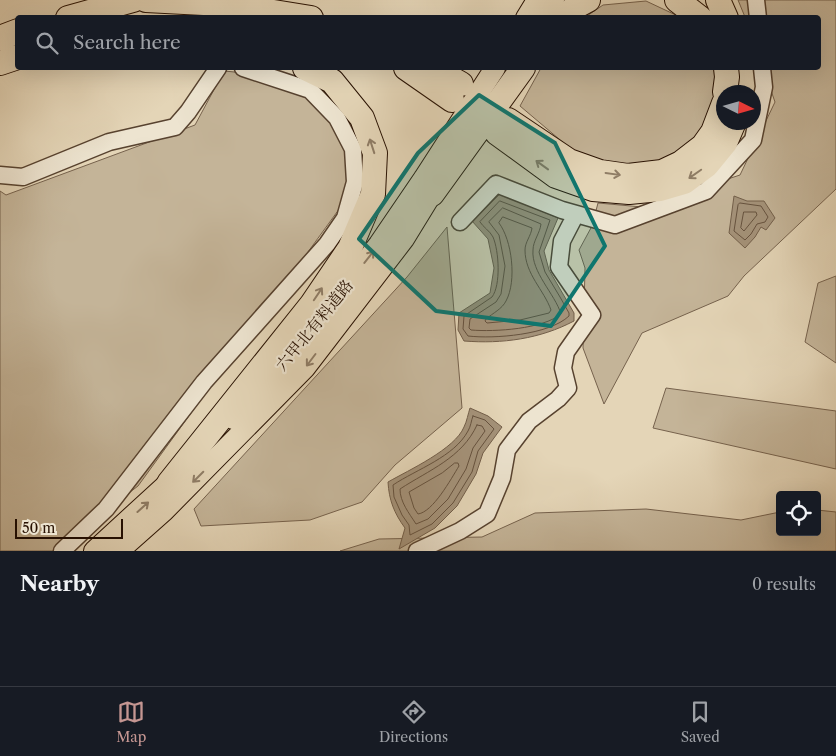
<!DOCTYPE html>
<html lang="en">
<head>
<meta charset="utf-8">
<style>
	:root { --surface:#171b24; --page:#20242c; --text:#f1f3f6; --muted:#9ea1a6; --line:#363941; --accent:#c59692 }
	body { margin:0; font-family:"Libre Caslon Text","Noto Serif JP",serif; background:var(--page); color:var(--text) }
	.controls { position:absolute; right:15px; bottom:15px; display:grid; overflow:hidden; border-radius:5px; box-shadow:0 5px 20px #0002 }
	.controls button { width:45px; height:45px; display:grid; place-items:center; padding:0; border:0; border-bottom:1px solid var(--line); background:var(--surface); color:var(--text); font:25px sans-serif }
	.compass { position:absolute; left:716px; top:85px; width:45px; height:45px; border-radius:50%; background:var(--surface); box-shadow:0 5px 20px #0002; rotate:95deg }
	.scale { position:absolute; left:15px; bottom:12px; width:108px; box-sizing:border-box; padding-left:5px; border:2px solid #281102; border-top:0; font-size:14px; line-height:18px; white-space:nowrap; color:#281102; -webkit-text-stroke:4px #ede4d0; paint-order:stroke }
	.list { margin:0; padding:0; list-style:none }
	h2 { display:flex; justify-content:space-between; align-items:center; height:65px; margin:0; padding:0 20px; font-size:21px }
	h2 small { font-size:16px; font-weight:400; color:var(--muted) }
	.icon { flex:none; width:28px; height:28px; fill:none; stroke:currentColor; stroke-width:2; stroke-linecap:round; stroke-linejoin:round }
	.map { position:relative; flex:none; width:836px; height:551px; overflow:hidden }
	.search { position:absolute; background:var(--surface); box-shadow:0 5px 20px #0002; left:15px; right:15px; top:15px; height:55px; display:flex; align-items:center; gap:12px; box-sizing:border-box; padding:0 18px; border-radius:5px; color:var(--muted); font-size:19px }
	.sheet { height:135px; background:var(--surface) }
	nav { display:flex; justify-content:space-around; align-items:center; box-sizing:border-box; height:70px; border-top:1px solid var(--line); background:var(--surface); font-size:14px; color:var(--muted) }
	nav a { display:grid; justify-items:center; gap:2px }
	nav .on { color:var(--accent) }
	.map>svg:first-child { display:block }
	.green { fill:#c4b498; stroke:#76624d }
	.water { fill:#a49279; stroke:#725e49 }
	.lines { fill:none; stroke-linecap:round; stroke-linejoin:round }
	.shore { stroke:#66523e; stroke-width:1 }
	.minor-casing { stroke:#57422f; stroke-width:19 }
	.major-casing { stroke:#281102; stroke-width:22 }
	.highway-casing { stroke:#281102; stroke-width:26 }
	.minor { stroke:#ede4d0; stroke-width:16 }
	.major { stroke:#e4d5b7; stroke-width:20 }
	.highway { stroke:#e4d5b7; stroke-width:24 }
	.oneway { stroke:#8f7d66 }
	.marked { fill:#0f766e; fill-opacity:0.2; stroke:#0f766e; stroke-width:4; stroke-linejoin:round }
	.labels { text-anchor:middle; stroke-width:4.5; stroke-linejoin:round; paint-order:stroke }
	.street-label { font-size:16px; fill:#281102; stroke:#ede4d0 }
</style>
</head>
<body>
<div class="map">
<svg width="836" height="551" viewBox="0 0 836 551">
	<rect width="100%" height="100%" fill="#e4d5b7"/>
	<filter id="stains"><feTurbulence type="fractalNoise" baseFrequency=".004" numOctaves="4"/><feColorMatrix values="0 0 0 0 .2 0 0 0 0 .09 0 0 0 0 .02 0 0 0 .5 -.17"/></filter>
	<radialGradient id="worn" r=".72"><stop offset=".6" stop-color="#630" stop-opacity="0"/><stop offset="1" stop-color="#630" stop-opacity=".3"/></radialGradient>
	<path class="green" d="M738 0H836V189L744 276 728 296 642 333 604 404 583 348 585 268 579 250 592 226 598 203 642 207 740 175 775 102 763 68H818V18L745 17Z
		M646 1 680 17 584 18 603 5Z
		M541 68H714L719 89 705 135 679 158 646 168 608 163 572 150 520 106Z
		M224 71 287 77 322 102 353 155 345 201 138 486 53 551H0V191L6 195 195 125Z
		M447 227 462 408 395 465 362 502 310 520 201 526 194 509 407 277Z
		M836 276V363L805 342 818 283Z
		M666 388 836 411V469L653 428Z
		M646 509 741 520 780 512V532H817V510L836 512V551H340L379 539 482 537 535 513Z"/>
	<path class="water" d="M500 194 558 218 544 251 549 270 574 313V321C540 339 502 344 464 341L458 330 459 313 490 293 494 268 488 239 472 221Z
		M734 196 747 201H764L775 218 766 230 761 227 755 237 745 248 729 233Z
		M470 408 488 416 502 427 483 453 476 474 457 506 435 528 399 549 405 528C394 513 389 500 388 482 409 470 455 449 464 427 467 421 468 414 470 408Z"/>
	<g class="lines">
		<path class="shore" d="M500 201 550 220 539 252 545 272 560 297 569 313V316C549 335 494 339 468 336L463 329 464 316 492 297C501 285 499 251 493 237 490 231 483 227 480 222Z
			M740 203 761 206 768 217 765 222 757 224 751 234 745 240 734 231 738 205Z
			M503 208 541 224C540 233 533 241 533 250 531 272 555 294 561 314 543 329 495 332 471 330L469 328 470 319 496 302 501 294 505 266 499 235 489 222Z
			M744 212H756L757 215 744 231 741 228Z
			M503 217 532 228C531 236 525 242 525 250 525 274 544 290 551 310L549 313 520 320 487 323 485 321 486 319C493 313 502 309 506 301 517 281 512 240 499 223Z
			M473 416 485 420 494 429 478 451 472 472 453 503 432 524 410 535 409 525 402 515 394 497 393 485C417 469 454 457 468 431 471 426 471 421 473 416Z
			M477 425 482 426 485 431 473 448 466 469 448 499 428 519 416 524C409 513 400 502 400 489 429 470 462 458 477 425Z
			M455 463H458L459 466C451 479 433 512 418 514L414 508 409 492 442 473Z"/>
		<g class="minor-casing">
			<path id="minor" d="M756 0 758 18
				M0 175 23 177 109 142 175 127 188 112 218 68
				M460 222 496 184 562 210 615 225 706 191 753 140 764 87 762 68
				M62 551 106 509 204 382 327 244 345 218 355 182 353 149 337 118 310 90 243 68
				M417 551 460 531 487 514 502 478 507 450 529 421 558 399 568 388 563 368 566 352 592 315 559 267 562 241 576 214"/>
		</g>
		<g class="major-casing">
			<path id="major" d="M526 18 537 0
				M543 18 554 0
				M233 419 301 345 379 244 424 178 495 68
				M94 551 179 473
				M119 551 164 511 305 368 404 239 439 182"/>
		</g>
		<g class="highway-casing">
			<path id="highway" d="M146 0 223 4 311 18
				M677 0 700 18
				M718 0 726 18
				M68 18 133 0
				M563 18 575 7 588 0
				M0 38 18 31
				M0 63 18 57
				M406 68 452 100
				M433 68 461 84
				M725 92 727 77 726 68
				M508 120 569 161 600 172 628 176 662 172 681 163 703 146 713 132 724 103
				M497 133 556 176 593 189 629 192 660 189 684 182 707 165 725 143 734 122
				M432 194 523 68
				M169 483 312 304 350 248 373 194 375 153 362 118 332 81 305 68"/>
		</g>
		<use href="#minor" class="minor"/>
		<use href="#major" class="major"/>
		<use href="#highway" class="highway"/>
	</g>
	<defs><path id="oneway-shaft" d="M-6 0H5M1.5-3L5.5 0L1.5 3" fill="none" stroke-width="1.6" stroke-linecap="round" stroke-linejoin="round" transform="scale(1.25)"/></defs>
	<g class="oneway">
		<use href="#oneway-shaft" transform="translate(372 146) rotate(-108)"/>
		<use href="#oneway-shaft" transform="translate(542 165) rotate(-144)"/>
		<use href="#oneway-shaft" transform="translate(613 174) rotate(8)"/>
		<use href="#oneway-shaft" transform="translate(695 174) rotate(145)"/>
		<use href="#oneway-shaft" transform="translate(369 257) rotate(-52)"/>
		<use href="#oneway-shaft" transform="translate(318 294) rotate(-56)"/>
		<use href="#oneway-shaft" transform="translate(311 360) rotate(127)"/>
		<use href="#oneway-shaft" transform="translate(198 477) rotate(135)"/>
		<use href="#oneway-shaft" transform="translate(143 507) rotate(-42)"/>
	</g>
	<path class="marked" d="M479 95 555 143 605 246 551 326 436 311 359 239 418 153Z"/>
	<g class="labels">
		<g class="street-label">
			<text transform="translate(314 325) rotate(-51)" y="6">六甲北有料道路</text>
		</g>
	</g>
	<rect width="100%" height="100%" filter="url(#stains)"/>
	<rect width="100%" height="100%" fill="url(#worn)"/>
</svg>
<div class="controls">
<button><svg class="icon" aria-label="locate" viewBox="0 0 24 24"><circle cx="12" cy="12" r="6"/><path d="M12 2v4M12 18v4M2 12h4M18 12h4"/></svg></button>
</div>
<svg class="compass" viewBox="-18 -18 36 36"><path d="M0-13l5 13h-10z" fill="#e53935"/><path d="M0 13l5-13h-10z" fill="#9ea1a6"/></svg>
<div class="scale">50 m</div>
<div class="search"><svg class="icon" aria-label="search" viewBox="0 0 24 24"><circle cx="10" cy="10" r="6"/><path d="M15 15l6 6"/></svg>Search here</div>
</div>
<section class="sheet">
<h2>Nearby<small>0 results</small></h2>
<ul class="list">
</ul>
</section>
<nav>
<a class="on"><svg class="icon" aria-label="map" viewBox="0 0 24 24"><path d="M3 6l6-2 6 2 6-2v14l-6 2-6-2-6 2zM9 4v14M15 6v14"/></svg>Map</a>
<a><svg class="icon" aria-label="directions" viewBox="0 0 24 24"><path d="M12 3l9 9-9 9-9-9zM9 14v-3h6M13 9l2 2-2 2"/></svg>Directions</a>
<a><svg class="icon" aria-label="saved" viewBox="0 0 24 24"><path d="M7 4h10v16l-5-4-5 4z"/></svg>Saved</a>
</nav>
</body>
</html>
